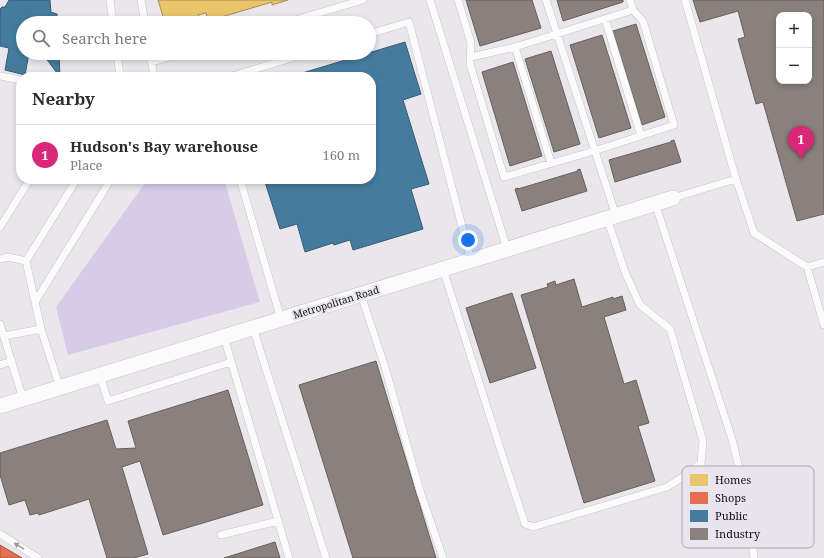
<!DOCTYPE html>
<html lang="en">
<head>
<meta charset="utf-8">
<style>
	:root { --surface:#fff; --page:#f7f7f7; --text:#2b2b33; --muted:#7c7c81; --line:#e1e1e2; --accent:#db2777 }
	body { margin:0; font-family:"Noto Serif",serif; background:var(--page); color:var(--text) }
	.controls { position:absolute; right:12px; top:12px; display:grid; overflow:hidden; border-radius:8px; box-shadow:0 2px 6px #0003 }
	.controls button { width:36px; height:36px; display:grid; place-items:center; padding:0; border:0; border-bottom:1px solid var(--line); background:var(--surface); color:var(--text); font:20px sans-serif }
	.you { position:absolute; left:468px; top:240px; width:14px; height:14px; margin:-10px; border:3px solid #fff; border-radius:50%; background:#1a73e8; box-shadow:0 0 0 6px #1a73e833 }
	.badge { display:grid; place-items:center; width:26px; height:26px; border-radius:50%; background:var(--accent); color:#fff; font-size:13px; font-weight:700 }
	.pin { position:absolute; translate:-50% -33px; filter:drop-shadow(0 1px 2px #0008) }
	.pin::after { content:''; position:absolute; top:21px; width:14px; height:12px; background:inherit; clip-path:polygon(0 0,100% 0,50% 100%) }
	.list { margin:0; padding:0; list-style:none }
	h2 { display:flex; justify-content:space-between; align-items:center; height:52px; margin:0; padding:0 16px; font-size:17px }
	h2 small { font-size:13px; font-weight:400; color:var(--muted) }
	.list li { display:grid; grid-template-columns:26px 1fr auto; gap:12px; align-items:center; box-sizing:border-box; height:60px; padding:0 16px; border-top:1px solid var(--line) }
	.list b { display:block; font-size:15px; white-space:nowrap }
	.list p { margin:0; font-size:13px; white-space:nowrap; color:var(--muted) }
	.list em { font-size:13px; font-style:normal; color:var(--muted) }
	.icon { flex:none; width:22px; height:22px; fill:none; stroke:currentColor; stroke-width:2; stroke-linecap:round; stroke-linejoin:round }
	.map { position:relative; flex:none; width:824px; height:558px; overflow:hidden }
	.search { position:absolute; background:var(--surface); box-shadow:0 2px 6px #0003; left:16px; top:16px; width:360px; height:44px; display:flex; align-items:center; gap:10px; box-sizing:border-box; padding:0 14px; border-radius:22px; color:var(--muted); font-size:15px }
	.panel { position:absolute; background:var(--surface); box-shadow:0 2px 6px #0003; left:16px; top:72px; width:360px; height:112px; border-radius:16px }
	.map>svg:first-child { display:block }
	.green { fill:#d6cce8 }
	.homes { fill:#e9c46a; stroke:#a88e50 }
	.shops { fill:#e76f51; stroke:#a7533f }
	.public { fill:#457b9d; stroke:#365b74 }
	.industry { fill:#8a817c; stroke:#665f5d; fill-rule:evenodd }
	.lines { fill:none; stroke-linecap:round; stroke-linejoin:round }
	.service-casing { stroke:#c5c3c6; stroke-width:8 }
	.minor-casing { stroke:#c5c3c6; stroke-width:16 }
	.service { stroke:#fcfbfc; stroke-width:7 }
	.minor { stroke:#fcfbfc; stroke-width:15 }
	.oneway { fill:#9e9d9f }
	.labels { text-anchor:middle; stroke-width:4; stroke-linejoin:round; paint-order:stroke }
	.street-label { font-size:10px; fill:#121114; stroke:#e8e5ee }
	.key { fill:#e8e5ee; stroke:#a8a5ad; stroke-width:1 }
	.key-label { font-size:11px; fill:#121114 }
</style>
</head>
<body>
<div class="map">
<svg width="824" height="558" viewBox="0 0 824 558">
	<rect width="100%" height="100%" fill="#e9e7ec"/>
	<path class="green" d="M148 179H224L260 302 68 355 56 307Z"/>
	<path class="homes" d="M158 0H288L272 5V2L208 21 206 13 198 15 201 23H165Z"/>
	<path class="shops" d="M0 545 22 558H0Z"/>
	<path class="public" d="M9 0H50L51 12 57 14V23H23V53H29L25 75 5 70 9 48 0 46V9L2 7H5Z
		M405 42 421 94 403 100 429 184 411 189 423 229 353 250 350 240 334 245 333 243 305 252 297 224 280 229 264 179H371V77H289Z
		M42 53H59L60 77Z"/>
	<path class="industry" d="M466 0H532L541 28 480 46Z
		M557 0H623V2L563 21Z
		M693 0H824V214L797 221 763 102 756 104 738 39 745 37 738 11 700 22ZM779 15H809V81H779Z
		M636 24 665 117 642 125 613 31Z
		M602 35 631 128 599 138 570 45Z
		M551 51 580 144 554 152 525 59Z
		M513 62 542 156 510 166 482 72Z
		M674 140 681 162 615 182 609 160 671 142V141Z
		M580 169 587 191 522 211 515 189 518 188V189L578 171 577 170Z
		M574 279 582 307 613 297V299L622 296 626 310 604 317 624 384 636 380 649 423 638 426 655 481 584 503 521 295 548 287 547 284 555 281 556 285Z
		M512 293 536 368 490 383 466 308Z
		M376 361 382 381 436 558H353L299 385Z
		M228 390 263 505 163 535 140 461 122 467 148 554 134 558H107L89 499 39 515 38 513 30 515 25 500 9 505 0 475V453L107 420 116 449 136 448 128 421Z
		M275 542 280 558H224Z"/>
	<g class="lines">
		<g class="service-casing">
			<path id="service" d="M110 0 113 23
				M141 0 145 23
				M430 0 507 249
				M458 0 471 43 470 64 504 177 594 151 674 125 643 21 633 10 630 0
				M546 0 616 216
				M605 19 641 136
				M285 23 363 0
				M369 34 409 22 471 261
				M117 53 120 77
				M150 53 154 77
				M471 57 515 47
				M152 62 183 53
				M0 76 21 80
				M229 77 308 53
				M551 163 515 47 633 10
				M240 179 281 319
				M736 179 754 233 807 267 824 262
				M673 198 736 179 685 0
				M655 203 732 439 749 509 754 558
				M0 227 30 179
				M0 259 8 257 26 261
				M807 267 824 325
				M443 269 500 448 525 524 533 527 667 487 686 475 701 463 703 441 670 329 640 305 625 272 607 218
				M361 295 385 367 420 491 443 558
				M35 302 26 261 77 179
				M0 324 23 399
				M253 328 326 558
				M4 336 41 329
				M224 337 289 558
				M0 365 12 361
				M100 376 108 401 231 362
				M60 388 41 329 35 302 111 179
				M0 534 38 558
				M221 535 278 521"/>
		</g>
		<g class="minor-casing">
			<path id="minor" d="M0 406 673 198"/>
		</g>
		<use href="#service" class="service"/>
		<use href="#minor" class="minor"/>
	</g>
	<defs><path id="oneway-solid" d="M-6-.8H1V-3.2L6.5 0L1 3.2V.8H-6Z"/></defs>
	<use class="oneway" href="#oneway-solid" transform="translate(19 546) rotate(-148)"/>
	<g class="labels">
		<g class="street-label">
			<text transform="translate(336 302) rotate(-17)" y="4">Metropolitan Road</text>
		</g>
	</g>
	<rect x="682" y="466" width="132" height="82" rx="6" class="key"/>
	<rect x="690" y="474" width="18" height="12" fill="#e9c46a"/>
	<rect x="690" y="492" width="18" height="12" fill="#e76f51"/>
	<rect x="690" y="510" width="18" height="12" fill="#457b9d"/>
	<rect x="690" y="528" width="18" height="12" fill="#8a817c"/>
	<g class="key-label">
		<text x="715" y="484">Homes</text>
		<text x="715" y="502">Shops</text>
		<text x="715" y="520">Public</text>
		<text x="715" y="538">Industry</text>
	</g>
</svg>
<div class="controls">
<button>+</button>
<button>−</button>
</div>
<div class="you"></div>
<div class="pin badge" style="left:801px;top:159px">1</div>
<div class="search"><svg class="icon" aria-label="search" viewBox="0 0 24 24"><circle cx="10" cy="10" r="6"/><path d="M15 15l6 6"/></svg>Search here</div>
<section class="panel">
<h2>Nearby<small></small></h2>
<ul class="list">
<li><span class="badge">1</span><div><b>Hudson's Bay warehouse</b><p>Place</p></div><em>160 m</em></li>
</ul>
</section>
</div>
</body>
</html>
